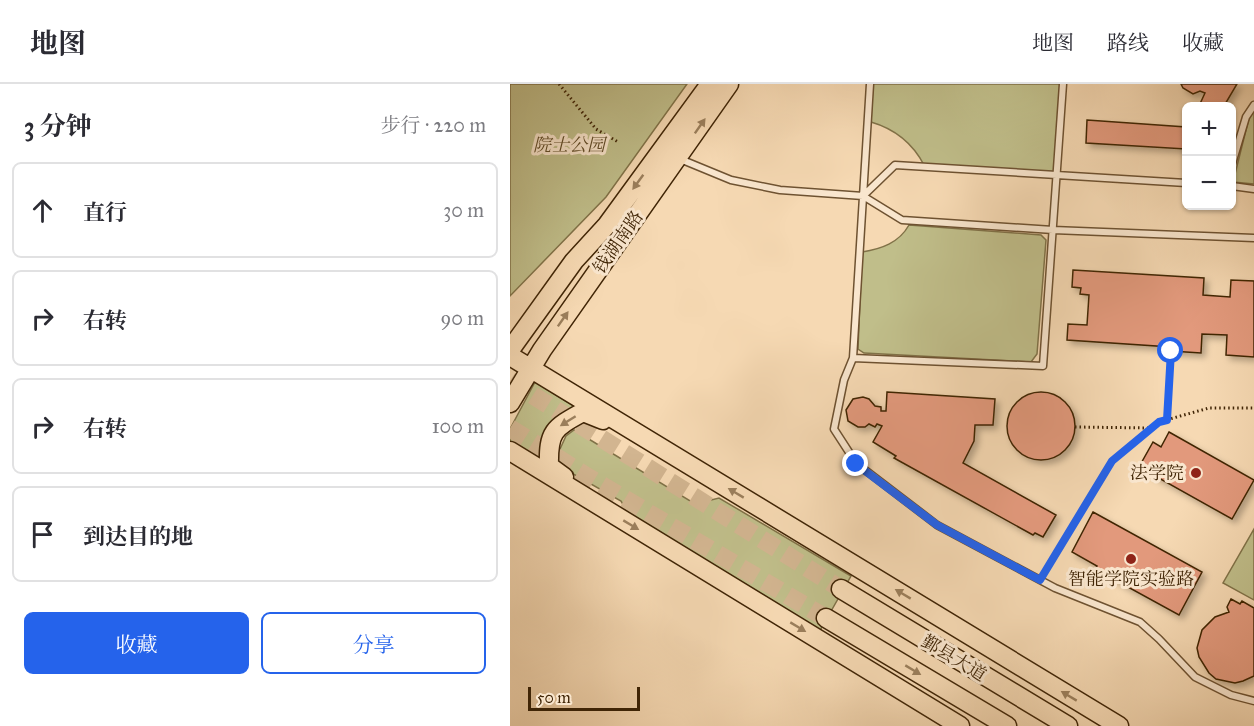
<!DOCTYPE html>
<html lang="zh">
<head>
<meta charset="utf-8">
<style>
	:root { --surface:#fff; --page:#f2f2f3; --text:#2b2b33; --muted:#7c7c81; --line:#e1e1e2; --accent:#2563eb }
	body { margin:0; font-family:"IM FELL Great Primer","Noto Serif SC",serif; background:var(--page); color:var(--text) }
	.controls { position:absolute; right:18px; top:18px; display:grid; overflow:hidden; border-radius:9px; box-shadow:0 2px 4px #0004 }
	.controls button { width:54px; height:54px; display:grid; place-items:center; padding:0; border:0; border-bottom:2px solid var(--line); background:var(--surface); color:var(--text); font:30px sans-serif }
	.scale { position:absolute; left:18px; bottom:15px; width:112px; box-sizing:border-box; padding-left:6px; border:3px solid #402506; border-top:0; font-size:16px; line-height:21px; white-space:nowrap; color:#402506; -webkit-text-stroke:4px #f9e6ce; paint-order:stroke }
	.stop { position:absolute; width:18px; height:18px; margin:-14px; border:4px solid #2563eb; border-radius:50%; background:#fff }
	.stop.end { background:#2563eb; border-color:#fff; box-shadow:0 2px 6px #0008 }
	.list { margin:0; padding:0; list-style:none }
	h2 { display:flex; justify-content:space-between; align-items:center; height:78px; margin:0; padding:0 24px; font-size:26px }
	h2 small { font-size:20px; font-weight:400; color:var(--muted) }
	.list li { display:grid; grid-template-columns:39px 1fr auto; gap:18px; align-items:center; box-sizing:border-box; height:96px; margin:0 12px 12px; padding:0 12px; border:2px solid var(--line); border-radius:9px }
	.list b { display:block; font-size:22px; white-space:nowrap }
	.list em { font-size:20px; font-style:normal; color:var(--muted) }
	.actions { display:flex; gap:12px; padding:18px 24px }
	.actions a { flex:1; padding:14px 0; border:2px solid var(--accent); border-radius:9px; text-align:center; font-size:21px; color:var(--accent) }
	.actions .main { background:var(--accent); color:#fff }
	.icon { flex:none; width:33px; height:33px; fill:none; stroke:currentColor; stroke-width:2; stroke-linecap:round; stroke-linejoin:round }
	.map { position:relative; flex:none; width:744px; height:642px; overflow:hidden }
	header { display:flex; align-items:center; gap:36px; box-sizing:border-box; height:84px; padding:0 30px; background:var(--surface); border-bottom:2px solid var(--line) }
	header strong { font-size:28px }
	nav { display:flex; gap:33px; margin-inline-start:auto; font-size:21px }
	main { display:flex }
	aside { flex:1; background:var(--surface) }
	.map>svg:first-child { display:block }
	.green { fill:#c0be8a; stroke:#807248; stroke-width:1.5 }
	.building { fill:#e2997c; stroke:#402506; stroke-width:1.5; filter:url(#shadow) }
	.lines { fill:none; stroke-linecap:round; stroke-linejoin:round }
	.primary-tunnel { stroke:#d2b590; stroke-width:18; stroke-dasharray:18 9; stroke-linecap:butt }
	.lane-casing { stroke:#6e5231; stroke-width:9 }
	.primary-casing { stroke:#402506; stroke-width:21 }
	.path { stroke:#402506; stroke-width:3; stroke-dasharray:1.5 3; stroke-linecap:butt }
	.lane { stroke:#f9e6ce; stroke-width:6 }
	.primary { stroke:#f6d9b3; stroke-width:18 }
	.oneway { fill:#9b7f5c }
	.route { stroke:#2563eb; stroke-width:8 }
	.poi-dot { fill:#8f2418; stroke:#f9e6ce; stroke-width:2 }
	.labels { text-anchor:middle; stroke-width:6; stroke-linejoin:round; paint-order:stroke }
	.park-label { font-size:18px; font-style:italic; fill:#604b27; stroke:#f9e6ce }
	.street-label { font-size:18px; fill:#402506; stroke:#f9e6ce }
	.poi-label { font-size:18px; fill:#402506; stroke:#f9e6ce; text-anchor:end }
</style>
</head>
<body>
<header>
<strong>地图</strong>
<nav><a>地图</a><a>路线</a><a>收藏</a></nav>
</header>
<main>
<aside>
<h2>3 分钟<small>步行 · 220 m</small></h2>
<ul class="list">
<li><svg class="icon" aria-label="ahead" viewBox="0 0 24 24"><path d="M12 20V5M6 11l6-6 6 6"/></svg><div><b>直行</b></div><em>30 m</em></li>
<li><svg class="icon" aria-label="right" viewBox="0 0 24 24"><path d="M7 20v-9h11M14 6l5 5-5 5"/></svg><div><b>右转</b></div><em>90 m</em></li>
<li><svg class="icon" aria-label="right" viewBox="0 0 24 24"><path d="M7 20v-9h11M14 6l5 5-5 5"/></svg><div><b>右转</b></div><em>100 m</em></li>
<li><svg class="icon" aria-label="arrive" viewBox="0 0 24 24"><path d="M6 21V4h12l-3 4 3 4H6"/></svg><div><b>到达目的地</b></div></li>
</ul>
<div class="actions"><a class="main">收藏</a><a>分享</a></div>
</aside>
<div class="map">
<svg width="744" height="642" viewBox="0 0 744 642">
	<defs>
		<filter id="shadow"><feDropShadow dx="4" dy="4" stdDeviation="3" flood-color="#0004"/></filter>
	</defs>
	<rect width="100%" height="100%" fill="#f6d9b3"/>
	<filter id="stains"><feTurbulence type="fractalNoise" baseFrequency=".00333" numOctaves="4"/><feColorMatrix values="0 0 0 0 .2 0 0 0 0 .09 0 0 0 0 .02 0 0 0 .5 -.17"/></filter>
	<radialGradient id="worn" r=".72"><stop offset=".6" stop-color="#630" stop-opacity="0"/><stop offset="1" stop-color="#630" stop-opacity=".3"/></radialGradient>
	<path class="green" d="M0 0H177L96 113 0 212Z
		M363 0H551L545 87 540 89 414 81C402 58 385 45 361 38Z
		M744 26V100L723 98 739 34Z
		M399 141 531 151 536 156 527 270 521 278 354 269 348 265 352 168C371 165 389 159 399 141Z
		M25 298 67 324 35 380 0 361V345Z
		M64 346 185 420 209 414 341 492 308 550 121 434 111 417 58 387 50 365 56 352Z
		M744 445V516L713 499Z"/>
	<path class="building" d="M671 0H727L714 22H689L695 9 690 7 683 10 673 4Z
		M577 36 676 43V65L576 59Z
		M563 186 694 194 693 211 720 213 721 196 744 197V273L716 271 717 251 692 250 691 269 661 267V263L557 256 558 240 577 241 579 211 570 210 571 204 562 203Z
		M377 308 485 315 483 341H465L464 357 453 379 546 431 533 453 525 449 523 451 384 374 386 372 363 358 372 342 367 340 365 343 359 340 355 343H348L338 337 336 326 343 315 353 313 359 315 365 322 371 323V327H376Z
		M497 342a34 34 0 1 1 68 0a34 34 0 1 1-68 0Z
		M659 348 744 396 722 435 629 383 643 358 651 363Z
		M583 428 692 488 669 531 585 485 587 482 562 468Z
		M721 515 730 520 732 517 744 524V592L733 597 725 599 706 595 699 589 689 573 687 564 692 546 705 533 719 528 717 523Z"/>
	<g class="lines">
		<path class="primary-tunnel" d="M0 297 331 505
			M0 344 78 393 316 534"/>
		<g class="lane-casing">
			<path id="lane" d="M360 0 343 274 334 296 324 345 346 379 427 441 545 504 630 538 649 555 685 593 721 611 744 617
				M170 75 221 96 270 106 353 112
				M722 80 736 33 744 21
				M676 99 385 81 353 112 392 136 543 146 744 154
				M722 102 744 105
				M343 274 533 282 553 0"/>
		</g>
		<g class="primary-casing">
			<path id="primary" d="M0 266 64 177 97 141 200 0
				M0 272 609 642
				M0 319 32 266 219 0
				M0 367 450 642
				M54 393 39 382C38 347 44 344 73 328L93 336
				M331 505 558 642
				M316 534 497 642"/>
		</g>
		<path class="path" d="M49 0 86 45 108 58
			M657 336 661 267
			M565 343 640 344
			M535 487 602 377 649 338 699 324H744"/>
		<use href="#lane" class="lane"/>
		<use href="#primary" class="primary"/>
	</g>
	<defs><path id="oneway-solid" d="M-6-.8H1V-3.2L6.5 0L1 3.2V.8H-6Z" transform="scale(1.5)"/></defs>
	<g class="oneway">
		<use href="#oneway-solid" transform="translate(190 42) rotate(-55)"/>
		<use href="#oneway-solid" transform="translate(128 98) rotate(126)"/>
		<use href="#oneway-solid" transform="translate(53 235) rotate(-55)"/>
		<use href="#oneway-solid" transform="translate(58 337) rotate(148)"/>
		<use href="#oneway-solid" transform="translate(226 409) rotate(-149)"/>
		<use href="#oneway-solid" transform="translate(121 441) rotate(31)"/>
		<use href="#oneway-solid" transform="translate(393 510) rotate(-149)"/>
		<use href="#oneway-solid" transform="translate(288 543) rotate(31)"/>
		<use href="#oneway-solid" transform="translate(403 586) rotate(31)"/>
		<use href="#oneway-solid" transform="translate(559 612) rotate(-149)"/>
	</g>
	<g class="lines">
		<path class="route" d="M346 380 427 441 530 496 602 377 649 338 657 336 661 267"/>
	</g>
	<g class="poi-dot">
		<circle cx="686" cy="389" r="6"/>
		<circle cx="621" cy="475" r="6"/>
	</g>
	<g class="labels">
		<g class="park-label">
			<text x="59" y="67">院士公园</text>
		</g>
		<g class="street-label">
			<text transform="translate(108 158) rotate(-55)" y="6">钱湖南路</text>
			<text transform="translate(444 574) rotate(31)" y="6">鄞县大道</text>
		</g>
		<g class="poi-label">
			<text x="674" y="395">法学院</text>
			<text x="621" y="501" text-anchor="middle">智能学院实验路</text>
		</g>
	</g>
	<rect width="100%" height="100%" filter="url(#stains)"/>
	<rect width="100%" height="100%" fill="url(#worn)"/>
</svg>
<div class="controls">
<button>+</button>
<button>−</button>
</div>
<div class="scale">50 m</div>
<div class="stop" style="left:661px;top:267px"></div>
<div class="stop end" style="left:346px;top:380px"></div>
</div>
</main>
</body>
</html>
